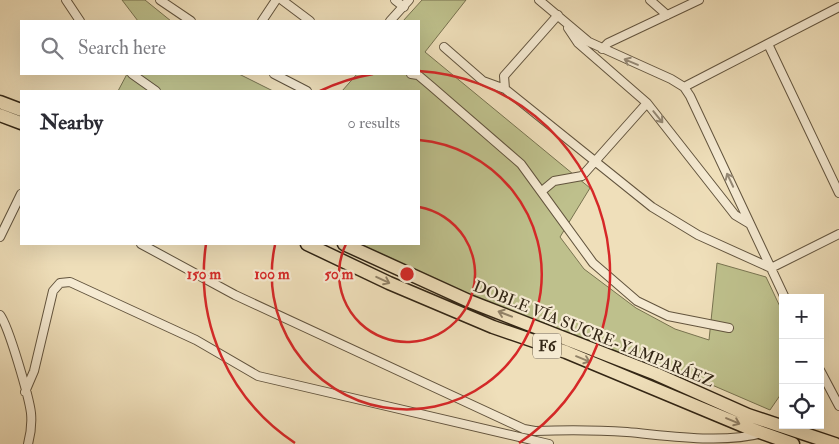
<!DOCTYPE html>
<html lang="en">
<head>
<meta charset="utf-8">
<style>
	:root { --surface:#fff; --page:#f7f7f7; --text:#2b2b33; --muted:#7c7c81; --line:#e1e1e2 }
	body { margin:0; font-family:"IM FELL Double Pica",serif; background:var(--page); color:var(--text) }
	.controls { position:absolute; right:15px; bottom:15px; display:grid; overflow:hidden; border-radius:0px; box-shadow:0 5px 20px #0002 }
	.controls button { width:45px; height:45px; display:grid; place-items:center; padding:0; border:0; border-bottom:1px solid var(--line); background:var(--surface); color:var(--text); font:25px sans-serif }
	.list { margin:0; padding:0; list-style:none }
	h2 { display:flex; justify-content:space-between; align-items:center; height:65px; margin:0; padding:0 20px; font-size:21px }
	h2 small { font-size:16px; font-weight:400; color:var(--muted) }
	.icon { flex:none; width:28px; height:28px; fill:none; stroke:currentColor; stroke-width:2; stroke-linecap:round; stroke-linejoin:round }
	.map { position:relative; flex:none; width:839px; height:444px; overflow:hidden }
	.search { position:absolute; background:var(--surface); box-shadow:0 5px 20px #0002; left:20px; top:20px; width:400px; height:55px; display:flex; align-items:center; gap:12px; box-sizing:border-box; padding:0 18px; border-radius:0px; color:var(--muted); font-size:19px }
	.panel { position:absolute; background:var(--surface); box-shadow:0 5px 20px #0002; left:20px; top:90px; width:400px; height:155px; border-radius:0px }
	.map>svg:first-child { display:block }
	.green { fill:#bec08c; stroke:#787350 }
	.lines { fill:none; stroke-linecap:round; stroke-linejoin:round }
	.minor-casing { stroke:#62543e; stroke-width:10 }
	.trunk-casing { stroke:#332615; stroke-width:15 }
	.minor { stroke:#f5ead2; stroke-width:8 }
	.trunk { stroke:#efdfba; stroke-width:12 }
	.oneway { stroke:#948874 }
	.oneway2 { stroke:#918268 }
	.ring { fill:none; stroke:#d62828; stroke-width:2.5 }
	.labels { text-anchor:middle; stroke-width:4.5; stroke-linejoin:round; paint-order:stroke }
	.shield { fill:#f5ead2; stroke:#6d614e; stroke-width:1 }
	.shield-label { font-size:15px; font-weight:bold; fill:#332615 }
	.street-label { font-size:16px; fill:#332615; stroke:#f5ead2 }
	.centre { fill:#d62828; stroke:#f5ead2; stroke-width:2.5 }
	.ring-label { font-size:15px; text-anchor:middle; font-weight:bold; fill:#d62828; stroke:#f5ead2; stroke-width:4.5; stroke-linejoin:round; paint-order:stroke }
</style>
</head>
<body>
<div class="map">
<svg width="839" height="444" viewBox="0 0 839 444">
	<rect width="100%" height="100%" fill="#efdfba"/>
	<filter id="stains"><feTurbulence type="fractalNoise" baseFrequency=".004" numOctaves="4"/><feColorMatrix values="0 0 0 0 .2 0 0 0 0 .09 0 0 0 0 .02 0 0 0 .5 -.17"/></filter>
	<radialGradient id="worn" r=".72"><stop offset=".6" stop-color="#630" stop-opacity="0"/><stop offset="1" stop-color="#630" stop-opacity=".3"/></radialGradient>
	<path class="green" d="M122 0H145L171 21H138Z
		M422 0H466L425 52 590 188 560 237 584 269 636 308 675 329 709 340 717 263 766 277 783 313V391L770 410 712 385 562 335 341 244H419V91H342L357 74H419V21H403Z
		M127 74H239L273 91H118Z"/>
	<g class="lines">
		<g class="minor-casing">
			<path id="minor" d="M66 0 80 21
				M160 0 191 21
				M282 0 310 21
				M395 0 404 7
				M539 0 589 42 671 79 684 87 690 96 785 298
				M650 0 667 15
				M558 15 504 76 505 89 652 207 698 235 771 268 839 234
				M262 21 276 0
				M390 21 409 0
				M568 28 578 43 647 103 735 215 750 224
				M768 44 839 193
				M444 47 483 81 505 89
				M602 49 608 43 699 0
				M132 74 156 91
				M274 74 307 91
				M411 74 418 75 431 86 521 164 593 263 637 301 668 316 729 328
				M684 87 839 7
				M542 191 554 181 582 176 647 103
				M0 237 21 194
				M141 244 235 295 524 429 535 431C566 430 597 430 627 432 672 436 722 444 763 433
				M0 315C9 327 29 397 31 413 32 424 31 433 28 444
				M820 370 839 406
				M25 392 34 371 53 291 60 283 70 282 196 340 258 376 549 444"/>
		</g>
		<g class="trunk-casing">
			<path id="trunk" d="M0 102 21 110
				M0 115 21 123
				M307 244 389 283 493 327 566 352 746 427 793 444
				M344 244 469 301 656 374 748 415 835 444"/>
		</g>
		<use href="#minor" class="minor"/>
		<use href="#trunk" class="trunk"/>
	</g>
	<defs><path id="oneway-shaft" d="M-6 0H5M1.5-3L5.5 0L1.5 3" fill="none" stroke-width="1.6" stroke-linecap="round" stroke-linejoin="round" transform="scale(1.25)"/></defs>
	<g class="oneway">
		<use href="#oneway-shaft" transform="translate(631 62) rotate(-157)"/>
		<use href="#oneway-shaft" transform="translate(658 117) rotate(51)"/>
		<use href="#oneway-shaft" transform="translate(730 180) rotate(-115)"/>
	</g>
	<g class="oneway2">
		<use href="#oneway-shaft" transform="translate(383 280) rotate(25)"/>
		<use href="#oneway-shaft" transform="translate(505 314) rotate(-159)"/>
		<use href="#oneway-shaft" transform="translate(583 359) rotate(22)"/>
		<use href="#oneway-shaft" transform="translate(733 421) rotate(23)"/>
	</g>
	<g class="ring">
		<path d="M419 207A68 68 0 1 1 346 244"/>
		<path d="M419 140A135 135 0 1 1 275 245"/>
		<path d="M295 443A203 203 0 0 1 206 244M320 91A203 203 0 0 1 373 74M419 71A203 203 0 0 1 519 443"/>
	</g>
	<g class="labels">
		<rect class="shield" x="533" y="333.5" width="28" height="25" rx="4"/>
		<g class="shield-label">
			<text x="547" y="351">F6</text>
		</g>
		<g class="street-label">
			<text transform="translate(594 333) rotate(22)" y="6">DOBLE VÍA SUCRE-YAMPARÁEZ</text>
		</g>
	</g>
	<circle cx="407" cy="274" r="8" class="centre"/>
	<g class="ring-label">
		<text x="272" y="279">100 m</text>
		<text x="339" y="279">50 m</text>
		<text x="204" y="279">150 m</text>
	</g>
	<rect width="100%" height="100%" filter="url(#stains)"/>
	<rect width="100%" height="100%" fill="url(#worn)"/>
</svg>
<div class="controls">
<button>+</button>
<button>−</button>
<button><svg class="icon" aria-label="locate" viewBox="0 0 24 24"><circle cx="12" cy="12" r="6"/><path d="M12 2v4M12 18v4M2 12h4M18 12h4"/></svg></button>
</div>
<div class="search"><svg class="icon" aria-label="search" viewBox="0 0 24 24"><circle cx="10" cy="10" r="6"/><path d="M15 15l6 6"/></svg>Search here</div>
<section class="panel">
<h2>Nearby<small>0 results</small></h2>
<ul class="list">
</ul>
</section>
</div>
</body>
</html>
